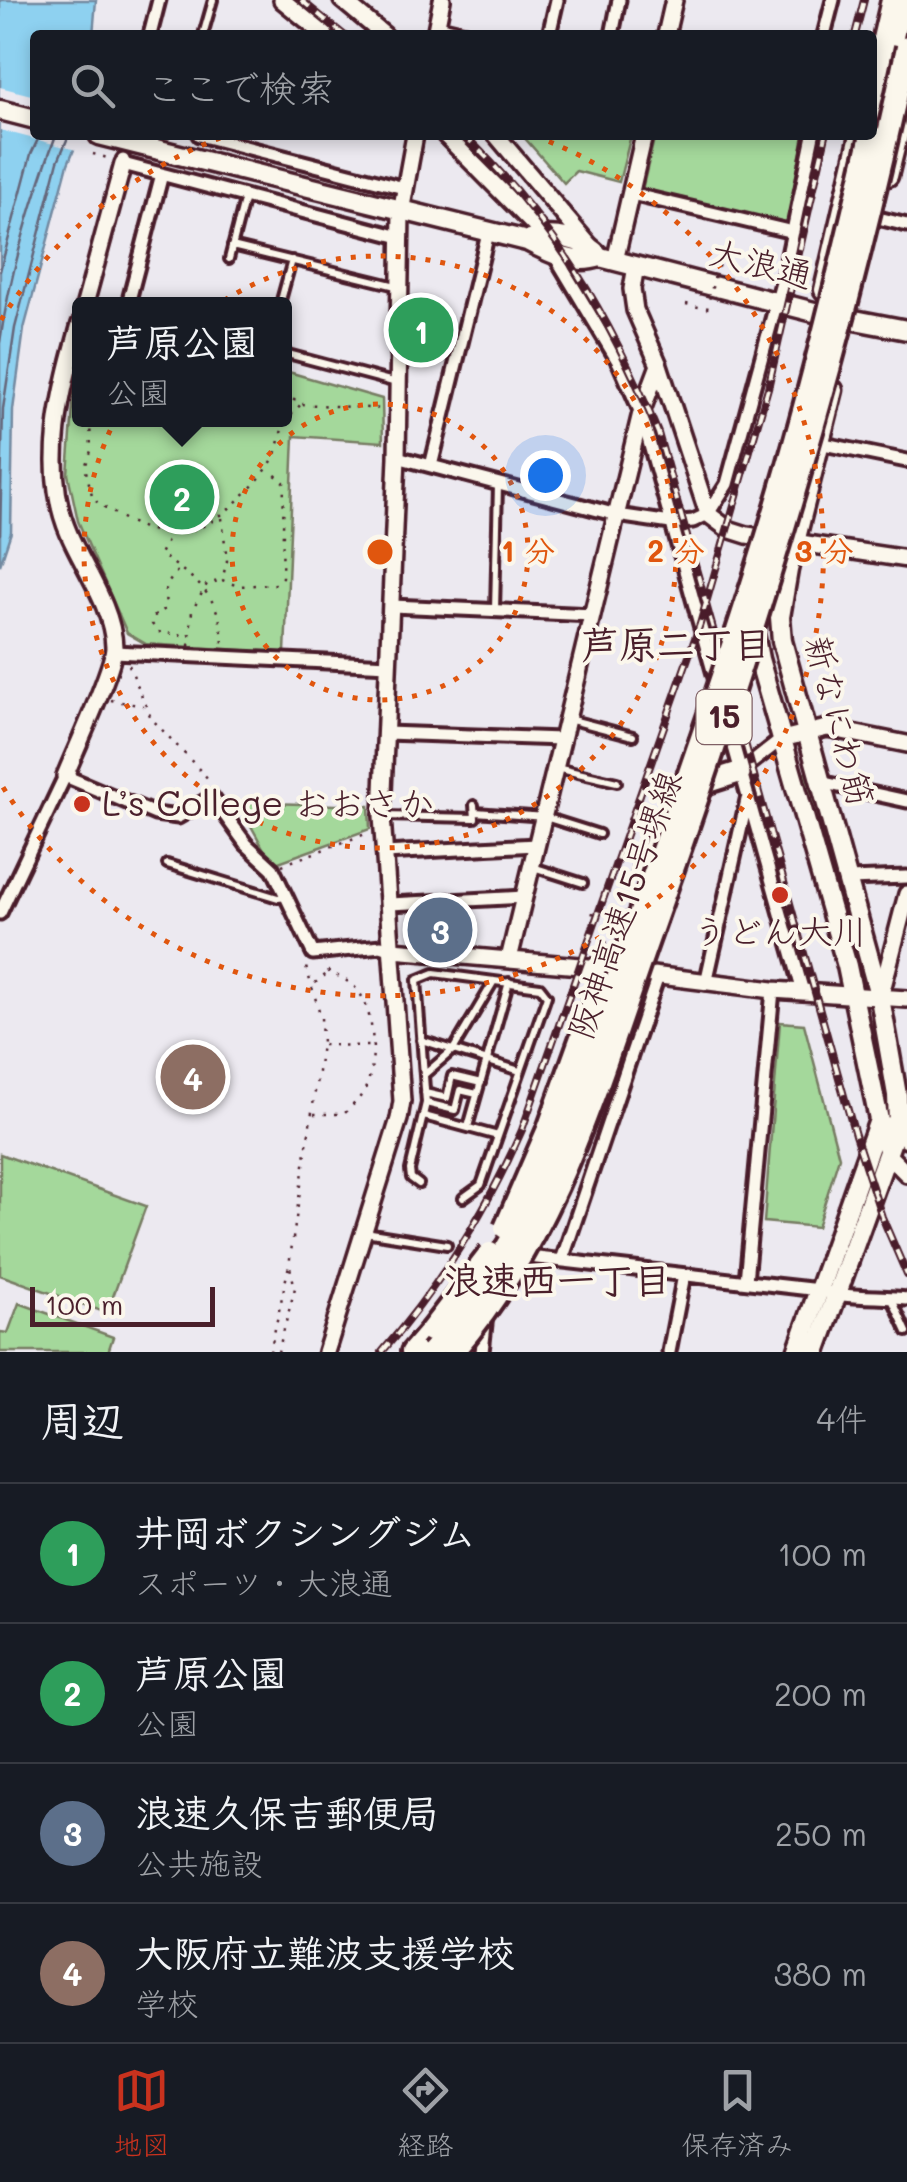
<!DOCTYPE html>
<html lang="ja">
<head>
<meta charset="utf-8">
<style>
	:root { --surface:#171b24; --page:#242831; --text:#f1f3f6; --muted:#9ea1a6; --line:#363941; --accent:#c8321e }
	body { margin:0; font-family:Mali,"Klee One",sans-serif; background:var(--page); color:var(--text) }
	.scale { position:absolute; left:30px; bottom:25px; width:185px; box-sizing:border-box; padding-left:10px; border:5px solid #4a1f2b; border-top:0; font-size:28px; line-height:35px; white-space:nowrap; color:#4a1f2b; -webkit-text-stroke:8px #fbf7ec; paint-order:stroke }
	.you { position:absolute; left:545px; top:475px; width:35px; height:35px; margin:-25px; border:8px solid #fff; border-radius:50%; background:#1a73e8; box-shadow:0 0 0 15px #1a73e833 }
	.badge { display:grid; place-items:center; width:65px; height:65px; border-radius:50%; background:var(--accent); color:#fff; font-size:32px; font-weight:700 }
	.pin { position:absolute; translate:-50% -50%; border:5px solid #fff; box-shadow:0 2px 10px #0006 }
	.popup { position:absolute; left:72px; top:297px; width:220px; height:130px; box-sizing:border-box; display:grid; place-content:center; border-radius:10px; background:var(--surface); filter:drop-shadow(0 2px 8px #0005); font-size:32px; white-space:nowrap; color:var(--muted) }
	.popup b { font-size:38px; color:var(--text) }
	.popup::after { content:''; position:absolute; left:50%; top:100%; margin-left:-20px; border:20px solid transparent; border-top-color:var(--surface) }
	.list { margin:0; padding:0; list-style:none }
	h2 { display:flex; justify-content:space-between; align-items:center; height:130px; margin:0; padding:0 40px; font-size:42px }
	h2 small { font-size:32px; font-weight:400; color:var(--muted) }
	.list li { display:grid; grid-template-columns:65px 1fr auto; gap:30px; align-items:center; box-sizing:border-box; height:140px; padding:0 40px; border-top:2px solid var(--line) }
	.list b { display:block; font-size:38px; white-space:nowrap }
	.list p { margin:0; font-size:32px; white-space:nowrap; color:var(--muted) }
	.list em { font-size:32px; font-style:normal; color:var(--muted) }
	.icon { flex:none; width:55px; height:55px; fill:none; stroke:currentColor; stroke-width:2; stroke-linecap:round; stroke-linejoin:round }
	.map { position:relative; flex:none; width:907px; height:1352px; overflow:hidden }
	.search { position:absolute; background:var(--surface); box-shadow:0 5px 15px #0003; left:30px; right:30px; top:30px; height:110px; display:flex; align-items:center; gap:25px; box-sizing:border-box; padding:0 35px; border-radius:10px; color:var(--muted); font-size:38px }
	.sheet { height:690px; background:var(--surface) }
	nav { display:flex; justify-content:space-around; align-items:center; box-sizing:border-box; height:140px; border-top:2px solid var(--line); background:var(--surface); font-size:28px; color:var(--muted) }
	nav a { display:grid; justify-items:center; gap:5px }
	nav .on { color:var(--accent) }
	.map>svg:first-child { display:block }
	.green { fill:#a4d89b; stroke:#777c63; stroke-width:2.5 }
	.water { fill:#8ed1f0; stroke:#738aa1; stroke-width:2.5 }
	.pier { fill:#ece9f0 }
	.lines { fill:none; stroke-linecap:round; stroke-linejoin:round }
	.shore { stroke:#65667a; stroke-width:2.5 }
	.lane-casing { stroke:#4a1f2b; stroke-width:14 }
	.street-casing { stroke:#4a1f2b; stroke-width:19 }
	.secondary-casing { stroke:#4a1f2b; stroke-width:22 }
	.primary-casing { stroke:#4a1f2b; stroke-width:25 }
	.highway-casing { stroke:#4a1f2b; stroke-width:28 }
	.path { stroke:#4a1f2b; stroke-width:2.5; stroke-dasharray:2.5 8; stroke-linecap:butt }
	.lane { stroke:#fbf7ec; stroke-width:6 }
	.street { stroke:#fbf7ec; stroke-width:11 }
	.secondary { stroke:#fbf7ec; stroke-width:15 }
	.primary { stroke:#fbf7ec; stroke-width:18 }
	.highway { stroke:#fbf7ec; stroke-width:20 }
	.rail-casing { stroke:#4a1f2b; stroke-width:8 }
	.rail { stroke:#fbf7ec; stroke-width:4; stroke-dasharray:11; stroke-linecap:butt }
	.highway-bridge-casing { stroke:#4a1f2b; stroke-width:28; stroke-linecap:butt }
	.path-bridge { stroke:#4a1f2b; stroke-width:2.5; stroke-dasharray:2.5 8; stroke-linecap:butt }
	.highway-bridge { stroke:#fbf7ec; stroke-width:20 }
	.ring { fill:none; stroke:#e0560e; stroke-width:5; stroke-dasharray:5 10 }
	.poi-dot { fill:#c8321e; stroke:#fbf7ec; stroke-width:4 }
	.labels { text-anchor:middle; stroke-width:8; stroke-linejoin:round; paint-order:stroke }
	.shield { fill:#fbf7ec; stroke:#7f6065; stroke-width:2.5 }
	.shield-label { font-size:32px; font-weight:bold; fill:#4a1f2b }
	.street-label { font-size:35px; fill:#4a1f2b; stroke:#fbf7ec }
	.poi-label { font-size:35px; fill:#4a1f2b; stroke:#fbf7ec; text-anchor:start }
	.neighbourhood-label { font-size:38px; font-weight:bold; fill:#4a1f2b; stroke:#fbf7ec }
	.centre { fill:#e0560e; stroke:#fbf7ec; stroke-width:5 }
	.ring-label { font-size:30px; text-anchor:middle; font-weight:bold; fill:#e0560e; stroke:#fbf7ec; stroke-width:8; stroke-linejoin:round; paint-order:stroke }
</style>
</head>
<body>
<div class="map">
<svg width="907" height="1352" viewBox="0 0 907 1352">
	<rect width="100%" height="100%" fill="#ece9f0"/>
	<filter id="ink" filterUnits="userSpaceOnUse"><feTurbulence type="fractalNoise" baseFrequency=".01" numOctaves="2"/><feDisplacementMap in="SourceGraphic" scale="20" xChannelSelector="R" yChannelSelector="G"/><feConvolveMatrix kernelMatrix="1 2 1 2 8 2 1 2 1" color-interpolation-filters="sRGB"/></filter>
	<g filter="url(#ink)">
		<path class="green" d="M522 135H631L619 182 576 171 564 183Z
			M655 135H804L787 224 642 190Z
			M79 367 80 420H284L285 371 382 399 383 442 294 436 285 653 146 644 127 633 78 521 68 474 76 369Z
			M806 773 855 943 850 947 800 774Z
			M238 802 369 806 370 829 276 863 267 855Z
			M780 1022 804 1024 839 1157 817 1227 764 1222Z
			M0 1154 146 1206 107 1313 0 1275Z
			M19 1303 113 1337 108 1352H0V1332L8 1333Z"/>
		<path class="water" d="M0 0H96L93 35H35V135H80L68 164 24 329 13 410 11 532 0 565Z"/>
		<path class="pier" d="M0 87 35 96V135H85L80 151 0 130Z"/>
		<g class="lines">
			<path class="shore" d="M0 271 31 154 40 135
				M0 342C10 272 32 200 56 135
				M0 534 3 409 15 328 58 161 69 135"/>
			<g class="lane-casing">
				<path id="lane" d="M203 35 213 0
					M232 246 396 286
					M229 259 245 197
					M280 304 292 260
					M284 353 397 383
					M495 610 498 485
					M568 719 633 736
					M556 768 617 782
					M475 812 545 817 599 834
					M383 816 475 818 474 805
					M167 864 278 898 287 897
					M533 867 583 883
					M421 1040 520 1071
					M425 1074 453 1050 494 981
					M425 1093 447 1098 452 1076 481 1083
					M426 1103 455 1110 460 1090 477 1094
					M424 1116 498 1136
					M468 1127 509 982
					M419 1184 411 1178 410 1170 426 1103 417 980 434 973 540 987 547 996 481 1185 463 1198
					M365 1232 447 1245
					M891 1297 907 1332"/>
			</g>
			<g class="street-casing">
				<path id="street" d="M150 35 159 0
					M549 35 557 0
					M612 35 619 0
					M824 35 833 0
					M199 135 404 188
					M123 160V164L400 237
					M631 194 793 232
					M878 218 907 225
					M555 256 619 363 641 413 717 685
					M128 304 162 174
					M819 443 907 461
					M397 457 617 515 671 523 693 521 708 514 727 484 783 279 813 135
					M431 466 488 233
					M392 606 593 615
					M114 652 389 665
					M727 722 803 992
					M386 733 561 739
					M740 772 782 739
					M820 782 907 801
					M385 853 537 845
					M848 879 907 877
					M390 904 525 897
					M0 913 65 776 155 814 178 817 212 797 246 844 273 869 313 953 381 946 393 950
					M706 983 747 800
					M520 1256 819 1290C841 1298 881 1296 907 1299
					M562 1260 658 976
					M746 1281 773 990
					M482 1352 486 1315
					M669 1352 684 1275"/>
			</g>
			<g class="secondary-casing">
				<path id="secondary" d="M282 0 325 35
					M342 0 384 35
					M437 28 467 35
					M435 35 442 0
					M666 35 674 0
					M445 135 543 234
					M496 135 590 246
					M615 261 644 135
					M636 266 632 289 635 310 659 365 708 514 728 529 747 535 907 559
					M85 304 123 164
					M782 739 827 728 907 744
					M65 776C75 751 114 668 114 647 113 608 84 569 69 534 40 468 62 389 80 324
					M393 950 580 966 773 990 907 999
					M509 959 641 413 659 365
					M880 998 907 894
					M907 1140 898 1124 878 1126 889 1156 907 1174
					M326 1352 399 1119 402 1101 382 816 397 457 401 212 415 135"/>
			</g>
			<g class="primary-casing">
				<path id="primary" d="M872 82 891 0
					M0 110 35 119
					M99 135 527 241C550 253 574 266 600 257L818 313 907 330
					M888 176 907 99
					M527 241C550 231 584 238 600 257
					M824 290 860 135
					M753 628 759 659 847 966 879 1120 797 1352
					M816 1352 898 1124 897 1095 880 998 782 641 780 617 788 570 833 390"/>
			</g>
			<g class="highway-casing">
				<path id="highway" d="M872 132 901 0
					M690 792 699 785 740 772
					M644 869 665 821
					M412 1352 430 1331"/>
			</g>
			<path class="path" d="M93 154 111 159
				M717 266 739 271
				M686 304 707 309
				M284 394 301 404 386 409
				M90 420 91 451 85 467 93 499C145 537 188 551 238 500 251 488 264 475 273 459 279 447 279 432 286 422 290 416 296 410 301 404
				M222 518 227 561 222 580 238 586 276 584 282 577 284 482 269 470
				M172 532 160 554C197 581 222 595 223 647
				M177 571 166 586 165 609 153 617 152 624 158 632 189 636
				M189 646 192 611 207 584 222 580
				M129 665 151 718 212 783
				M111 700 143 706
				M282 865 368 833
				M593 912 592 917 612 925
				M602 953 607 940
				M315 983 328 973
				M323 1045 370 1046
				M314 1114H344C352 1106 360 1099 365 1089 377 1065 375 1019 361 995 354 983 342 978 329 972L326 962
				M270 1352 289 1265 322 1045 321 1017 305 964
				M278 1352 295 1288 290 1267"/>
			<use href="#lane" class="lane"/>
			<use href="#street" class="street"/>
			<use href="#secondary" class="secondary"/>
			<use href="#primary" class="primary"/>
			<use href="#highway" class="highway"/>
			<g class="rail-casing">
				<path id="rail" d="M301 0 344 35
					M855 35 864 0
					M464 135C555 223 610 317 658 433L855 1135 882 1217 907 1275
					M382 1352C441 1284 486 1212 522 1130L700 624 768 388 826 135"/>
			</g>
			<use href="#rail" class="rail"/>
			<g class="highway-bridge-casing">
				<path id="highway-bridge" d="M505 1228 548 1129 598 990
					M430 1331 490 1253
					M431 1352C545 1224 582 1076 638 918 691 769 744 618 788 465 819 356 845 246 871 135
					M453 1352C559 1231 598 1080 651 932 754 642 844 348 907 47"/>
			</g>
			<path class="path-bridge" d="M707 309 717 266"/>
			<use href="#highway-bridge" class="highway-bridge"/>
		</g>
	</g>
	<g class="ring">
		<circle cx="380" cy="552" r="148"/>
		<circle cx="380" cy="552" r="296"/>
		<path d="M1 320A444 444 0 0 1 225 136M535 136A444 444 0 1 1 1 784"/>
	</g>
	<g class="poi-dot">
		<circle cx="82" cy="804" r="10"/>
		<circle cx="780" cy="895" r="10"/>
	</g>
	<g class="labels">
		<rect class="shield" x="696.5" y="690" width="55" height="54" rx="8"/>
		<g class="shield-label">
			<text x="724" y="728">15</text>
		</g>
		<g class="street-label">
			<text transform="translate(761 264) rotate(14)" y="12">大浪通</text>
			<text transform="translate(839 721) rotate(75)" y="12">新なにわ筋</text>
			<text transform="translate(625 905) rotate(-71)" y="12">阪神高速15号堺線</text>
		</g>
		<g class="poi-label">
			<text x="102" y="816">L’s College おおさか</text>
			<text x="780" y="944" text-anchor="middle">うどん大川</text>
		</g>
		<g class="neighbourhood-label">
			<text x="676" y="658">芦原二丁目</text>
			<text x="557" y="1294">浪速西一丁目</text>
		</g>
	</g>
	<circle cx="380" cy="552" r="15" class="centre"/>
	<g class="ring-label">
		<text x="528" y="562">1 分</text>
		<text x="676" y="562">2 分</text>
		<text x="824" y="562">3 分</text>
	</g>
</svg>
<div class="scale">100 m</div>
<div class="you"></div>
<div class="pin badge" style="left:421px;top:330px;background:#2e9e5b">1</div>
<div class="pin badge" style="left:182px;top:497px;background:#2e9e5b">2</div>
<div class="popup"><b>芦原公園</b>公園</div>
<div class="pin badge" style="left:440px;top:930px;background:#5c6f8a">3</div>
<div class="pin badge" style="left:193px;top:1077px;background:#8d6e63">4</div>
<div class="search"><svg class="icon" aria-label="search" viewBox="0 0 24 24"><circle cx="10" cy="10" r="6"/><path d="M15 15l6 6"/></svg>ここで検索</div>
</div>
<section class="sheet">
<h2>周辺<small>4件</small></h2>
<ul class="list">
<li><span class="badge" style="background:#2e9e5b">1</span><div><b>井岡ボクシングジム</b><p>スポーツ · 大浪通</p></div><em>100 m</em></li>
<li><span class="badge" style="background:#2e9e5b">2</span><div><b>芦原公園</b><p>公園</p></div><em>200 m</em></li>
<li><span class="badge" style="background:#5c6f8a">3</span><div><b>浪速久保吉郵便局</b><p>公共施設</p></div><em>250 m</em></li>
<li><span class="badge" style="background:#8d6e63">4</span><div><b>大阪府立難波支援学校</b><p>学校</p></div><em>380 m</em></li>
</ul>
</section>
<nav>
<a class="on"><svg class="icon" aria-label="map" viewBox="0 0 24 24"><path d="M3 6l6-2 6 2 6-2v14l-6 2-6-2-6 2zM9 4v14M15 6v14"/></svg>地図</a>
<a><svg class="icon" aria-label="directions" viewBox="0 0 24 24"><path d="M12 3l9 9-9 9-9-9zM9 14v-3h6M13 9l2 2-2 2"/></svg>経路</a>
<a><svg class="icon" aria-label="saved" viewBox="0 0 24 24"><path d="M7 4h10v16l-5-4-5 4z"/></svg>保存済み</a>
</nav>
</body>
</html>
